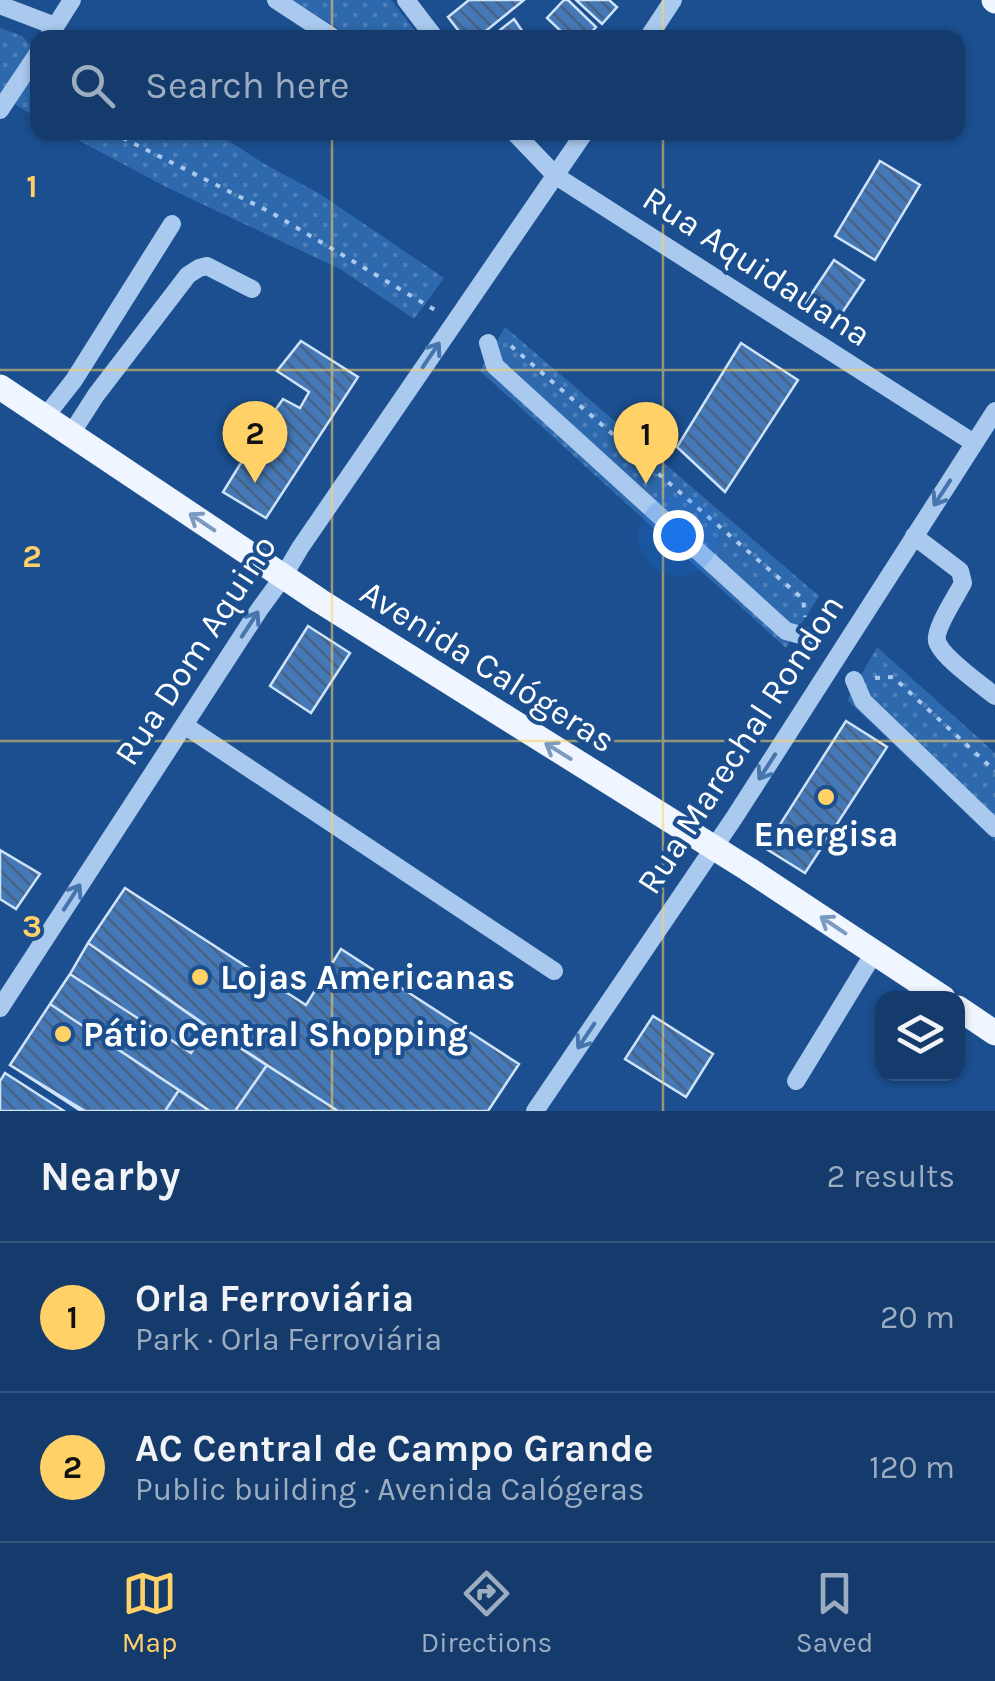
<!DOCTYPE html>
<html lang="en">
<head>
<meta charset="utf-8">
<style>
	:root { --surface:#143b6b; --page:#1d4271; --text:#f1f3f6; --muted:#9dadc1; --line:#33557e; --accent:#ffd166 }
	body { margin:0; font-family:Karla,sans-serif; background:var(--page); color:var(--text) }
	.controls { position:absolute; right:30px; bottom:30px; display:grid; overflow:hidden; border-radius:20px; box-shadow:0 2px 8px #0004 }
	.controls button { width:90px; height:90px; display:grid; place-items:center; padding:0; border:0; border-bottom:2px solid var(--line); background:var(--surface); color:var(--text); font:50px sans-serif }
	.you { position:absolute; left:678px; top:535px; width:35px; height:35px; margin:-25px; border:8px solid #fff; border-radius:50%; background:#1a73e8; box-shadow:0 0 0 15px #1a73e833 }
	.badge { display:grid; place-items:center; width:65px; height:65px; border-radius:50%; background:var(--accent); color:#111; font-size:32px; font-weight:700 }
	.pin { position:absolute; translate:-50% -82px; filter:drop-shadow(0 2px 5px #0008) }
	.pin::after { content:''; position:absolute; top:52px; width:35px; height:30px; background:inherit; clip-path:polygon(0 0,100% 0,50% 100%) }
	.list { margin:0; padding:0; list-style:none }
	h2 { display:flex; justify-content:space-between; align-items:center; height:130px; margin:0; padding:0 40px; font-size:42px }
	h2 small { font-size:32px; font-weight:400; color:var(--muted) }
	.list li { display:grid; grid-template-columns:65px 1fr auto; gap:30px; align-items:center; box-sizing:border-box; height:150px; padding:0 40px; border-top:2px solid var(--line) }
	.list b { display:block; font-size:38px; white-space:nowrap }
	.list p { margin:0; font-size:32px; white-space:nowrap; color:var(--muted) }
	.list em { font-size:32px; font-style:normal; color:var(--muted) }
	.icon { flex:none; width:55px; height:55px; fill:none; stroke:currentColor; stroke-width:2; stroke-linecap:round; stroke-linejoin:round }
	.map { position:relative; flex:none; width:995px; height:1111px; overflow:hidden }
	.search { position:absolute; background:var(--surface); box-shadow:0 2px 8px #0004; left:30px; right:30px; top:30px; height:110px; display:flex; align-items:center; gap:25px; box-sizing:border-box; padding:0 35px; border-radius:20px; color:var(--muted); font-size:38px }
	.sheet { height:430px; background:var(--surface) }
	nav { display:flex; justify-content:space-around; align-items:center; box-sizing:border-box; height:140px; border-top:2px solid var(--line); background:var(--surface); font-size:28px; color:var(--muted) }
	nav a { display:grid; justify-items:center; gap:5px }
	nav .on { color:var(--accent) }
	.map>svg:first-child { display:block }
	.park { fill:url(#park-dots) }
	.building { fill:url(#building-back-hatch); stroke:#cfe3fa; stroke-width:2.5 }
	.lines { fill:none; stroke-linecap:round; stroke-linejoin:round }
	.path { stroke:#a9c9ee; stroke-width:4; stroke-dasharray:5 8; stroke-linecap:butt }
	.minor { stroke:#a9c9ee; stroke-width:18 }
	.major { stroke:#f0f6ff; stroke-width:25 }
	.oneway { stroke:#4674ac }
	.oneway2 { stroke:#7b9ac1 }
	.grid { fill:none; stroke:#ffd166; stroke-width:2.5; stroke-opacity:0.55 }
	.poi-dot { fill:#ffd166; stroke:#1b4f8f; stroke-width:4 }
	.labels { text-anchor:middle; stroke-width:8; stroke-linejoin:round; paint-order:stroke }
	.street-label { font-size:35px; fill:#fff; stroke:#1b4f8f }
	.poi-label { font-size:35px; font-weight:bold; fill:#fff; stroke:#1b4f8f; text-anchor:start }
	.grid-label { font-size:32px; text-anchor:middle; font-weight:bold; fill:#ffd166; stroke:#1b4f8f; stroke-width:8; stroke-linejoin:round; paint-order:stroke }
</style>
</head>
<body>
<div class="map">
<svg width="995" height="1111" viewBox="0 0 995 1111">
	<defs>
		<pattern id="park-dots" width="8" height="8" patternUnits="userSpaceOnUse" patternTransform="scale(2.5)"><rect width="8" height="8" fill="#2e69ad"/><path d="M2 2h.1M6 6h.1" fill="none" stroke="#4d80b9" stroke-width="1.8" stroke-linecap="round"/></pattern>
		<pattern id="building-back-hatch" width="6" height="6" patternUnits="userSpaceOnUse" patternTransform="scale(2.5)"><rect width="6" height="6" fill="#4478b7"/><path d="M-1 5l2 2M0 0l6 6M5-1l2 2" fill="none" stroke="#486282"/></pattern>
	</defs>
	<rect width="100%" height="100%" fill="#1b4f8f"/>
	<path class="park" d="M292 0H391L420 37H352Z
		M0 28 22 36 37 52V118L0 95Z
		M194 132 197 134 217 133 263 163 320 194 444 278 414 319 340 269 166 187 65 133Z
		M505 327 819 596 786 648 480 371Z
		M877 647 995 753V841L847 700Z"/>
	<path class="building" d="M469 0H524L477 38H464L448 17Z
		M564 0H568L596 27 586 38H568L547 18Z
		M576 0H609L617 7 602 24Z
		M514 19 527 38H490Z
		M880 161 920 185 875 260 835 236Z
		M834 260 864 280 832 328 802 308Z
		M301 341 358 377 266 518 223 492 244 458 252 465 269 440 259 433 283 399 300 408 309 392 277 371Z
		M741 343 798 380 725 492 677 447Z
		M308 626 350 653 311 713 270 686Z
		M846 721 887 747 805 873 765 848Z
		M0 850 40 874 16 909 0 899Z
		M125 888 306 1005 341 949 519 1064 488 1111H338L206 1026 88 943Z
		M88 943 207 1026 191 1053 70 974Z
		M70 974 191 1053 207 1026 267 1065 235 1111H210L50 1004Z
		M50 1004 179 1090 210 1111H81L10 1065Z
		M50 1004 179 1090 165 1111H85L10 1065Z
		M653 1016 713 1054 686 1097 625 1059Z
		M267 1065 338 1111H235Z
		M5 1073 64 1111H0V1081Z"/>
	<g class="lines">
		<path class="path" d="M111 132 272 213 440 313
			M511 346 803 599 805 617
			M875 678 893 677 995 771"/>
		<path class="minor" d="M276 0 334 38
			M406 0 435 38
			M0 5 55 26
			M48 38 72 0
			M648 38 673 0
			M0 110 38 53
			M514 132 556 176 974 443
			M488 343 495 366 786 631 808 637
			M45 417 74 380 172 224
			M71 434 96 395 188 275 199 268 207 266 252 289
			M914 536 960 571 963 583C957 595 934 629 937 641 941 657 982 685 995 696
			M854 680 863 701 995 828
			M184 725 554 971
			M0 1008 259 610 283 577 300 548 585 132
			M796 1081 874 953
			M535 1111 734 818 995 411"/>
		<path class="major" d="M994 0 995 1
			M0 387 320 601 748 869 943 998
			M958 1008 995 1033"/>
	</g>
	<defs><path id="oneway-shaft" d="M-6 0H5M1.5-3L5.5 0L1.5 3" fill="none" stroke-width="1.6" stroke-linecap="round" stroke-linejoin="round" transform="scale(2.5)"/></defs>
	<g class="oneway">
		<use href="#oneway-shaft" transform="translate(431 355) rotate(-56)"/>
		<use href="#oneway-shaft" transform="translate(942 493) rotate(123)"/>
		<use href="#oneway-shaft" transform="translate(250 624) rotate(-57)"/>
		<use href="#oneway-shaft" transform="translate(767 767) rotate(123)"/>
		<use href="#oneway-shaft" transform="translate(72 897) rotate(-57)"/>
		<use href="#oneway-shaft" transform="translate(586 1036) rotate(124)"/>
	</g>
	<g class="oneway2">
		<use href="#oneway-shaft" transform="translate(202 522) rotate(-146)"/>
		<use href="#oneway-shaft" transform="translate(558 751) rotate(-148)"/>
		<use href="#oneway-shaft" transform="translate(833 925) rotate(-146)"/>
	</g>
	<path class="grid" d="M332 0V38M663 0V38M332 132V1111M663 132V1111M0 370H995M0 741H995"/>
	<g class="poi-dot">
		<circle cx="826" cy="797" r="10"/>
		<circle cx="200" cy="977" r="10"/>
		<circle cx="63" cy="1034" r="10"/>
	</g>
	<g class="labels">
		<g class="street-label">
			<text transform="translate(757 266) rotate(33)" y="12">Rua Aquidauana</text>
			<text transform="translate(195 650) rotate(-57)" y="12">Rua Dom Aquino</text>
			<text transform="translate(488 666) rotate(32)" y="12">Avenida Calógeras</text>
			<text transform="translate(740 744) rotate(-57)" y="12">Rua Marechal Rondon</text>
		</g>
		<g class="poi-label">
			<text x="826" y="846" text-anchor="middle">Energisa</text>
			<text x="220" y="989">Lojas Americanas</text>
			<text x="83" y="1046">Pátio Central Shopping</text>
		</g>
	</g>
	<g class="grid-label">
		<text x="32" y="197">1</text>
		<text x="32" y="567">2</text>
		<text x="32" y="937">3</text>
	</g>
</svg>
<div class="controls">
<button><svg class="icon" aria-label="layers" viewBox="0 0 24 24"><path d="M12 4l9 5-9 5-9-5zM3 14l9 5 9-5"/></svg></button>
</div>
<div class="you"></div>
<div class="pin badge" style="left:646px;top:484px">1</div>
<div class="pin badge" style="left:255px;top:483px">2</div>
<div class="search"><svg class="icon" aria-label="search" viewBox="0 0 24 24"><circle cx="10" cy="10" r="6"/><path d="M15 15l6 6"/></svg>Search here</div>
</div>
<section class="sheet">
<h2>Nearby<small>2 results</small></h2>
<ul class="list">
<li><span class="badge">1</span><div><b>Orla Ferroviária</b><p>Park · Orla Ferroviária</p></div><em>20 m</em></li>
<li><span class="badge">2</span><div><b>AC Central de Campo Grande</b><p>Public building · Avenida Calógeras</p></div><em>120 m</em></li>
</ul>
</section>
<nav>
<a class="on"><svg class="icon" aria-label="map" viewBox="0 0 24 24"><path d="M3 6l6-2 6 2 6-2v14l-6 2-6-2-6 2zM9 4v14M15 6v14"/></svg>Map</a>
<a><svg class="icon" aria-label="directions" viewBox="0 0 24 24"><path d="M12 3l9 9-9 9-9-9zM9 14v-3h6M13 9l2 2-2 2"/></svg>Directions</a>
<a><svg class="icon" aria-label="saved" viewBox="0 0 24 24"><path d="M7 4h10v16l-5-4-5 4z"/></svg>Saved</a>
</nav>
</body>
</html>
